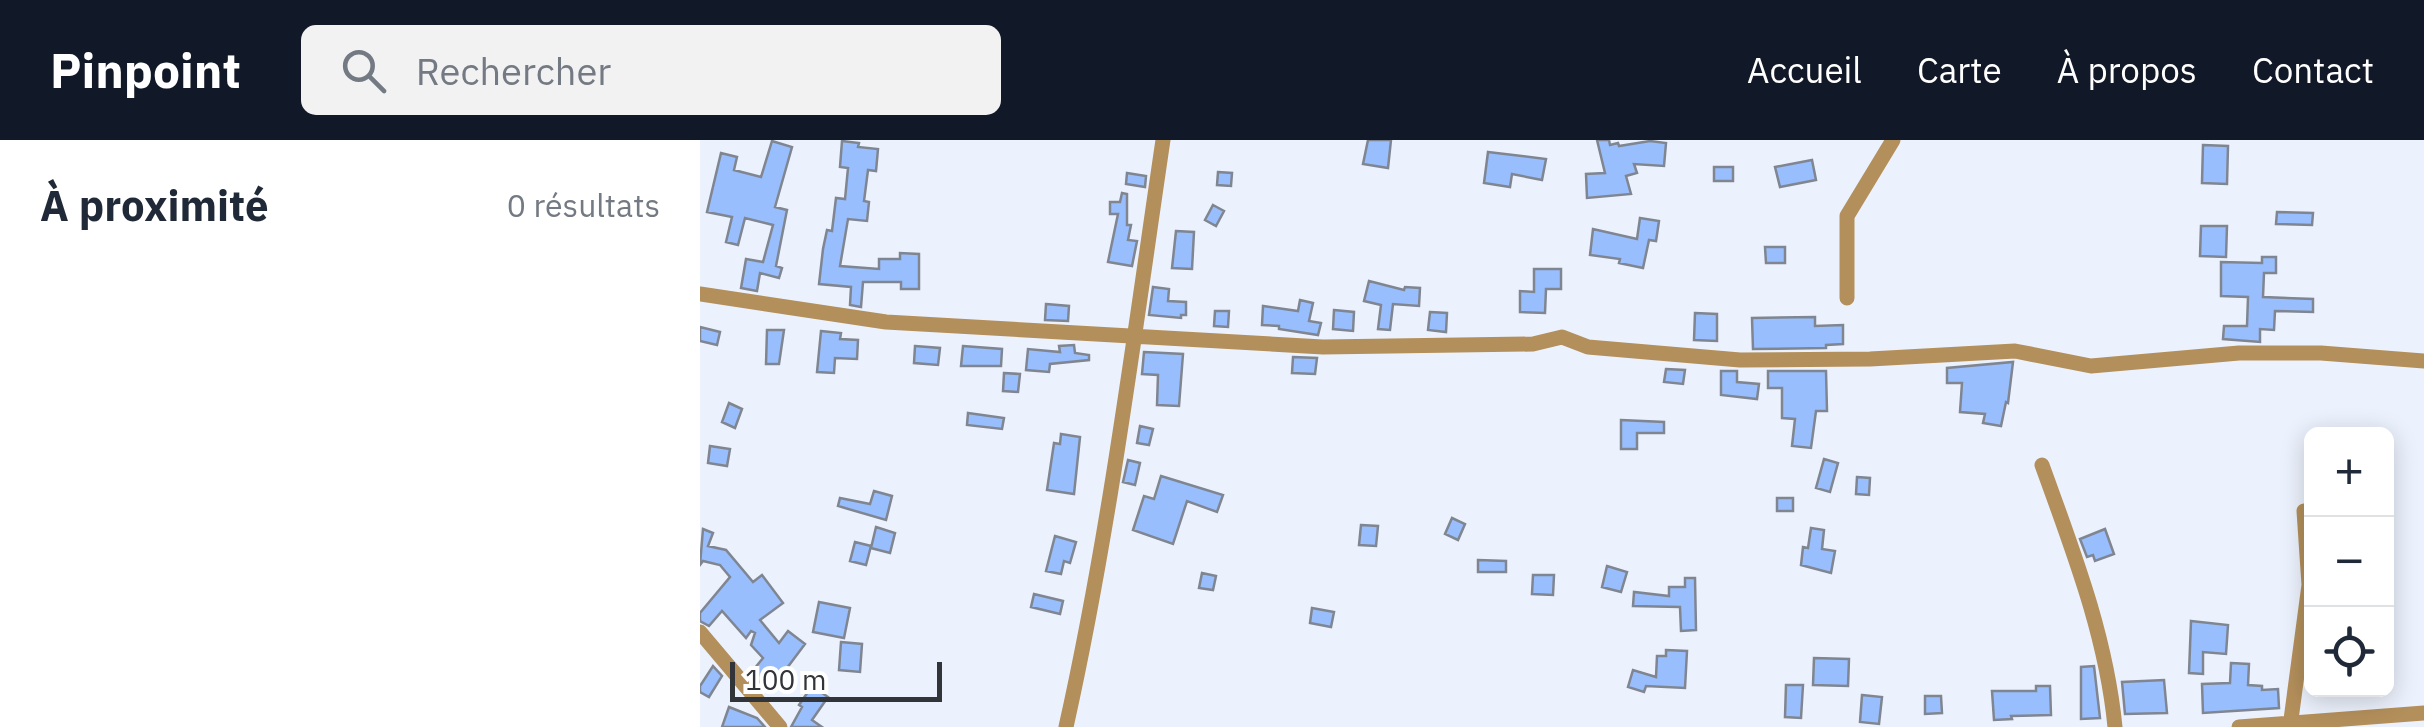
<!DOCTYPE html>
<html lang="fr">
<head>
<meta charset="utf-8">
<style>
	:root { --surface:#fff; --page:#f2f2f3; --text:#1f2937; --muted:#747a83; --line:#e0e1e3; --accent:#111827 }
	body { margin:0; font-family:"IBM Plex Sans",sans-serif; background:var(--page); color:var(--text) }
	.controls { position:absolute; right:30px; bottom:30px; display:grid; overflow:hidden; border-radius:15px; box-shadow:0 5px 25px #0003 }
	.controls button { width:90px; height:90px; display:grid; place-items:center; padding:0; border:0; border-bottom:2px solid var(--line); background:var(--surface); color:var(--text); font:50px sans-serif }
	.scale { position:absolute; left:30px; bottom:25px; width:212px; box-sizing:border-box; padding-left:10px; border:5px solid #313438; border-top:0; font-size:28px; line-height:35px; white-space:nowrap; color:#313438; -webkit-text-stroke:8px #fff; paint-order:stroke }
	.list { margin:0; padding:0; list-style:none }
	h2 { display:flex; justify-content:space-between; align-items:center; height:130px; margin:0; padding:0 40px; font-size:42px }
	h2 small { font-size:32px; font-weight:400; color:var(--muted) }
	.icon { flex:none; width:55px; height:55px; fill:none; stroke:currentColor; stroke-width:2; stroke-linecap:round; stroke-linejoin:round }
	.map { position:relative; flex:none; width:1724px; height:587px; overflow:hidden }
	header { display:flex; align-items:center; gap:60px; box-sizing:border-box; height:140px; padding:0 50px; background:var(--accent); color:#fff }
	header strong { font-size:48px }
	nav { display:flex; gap:55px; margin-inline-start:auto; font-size:35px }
	.search { width:700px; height:90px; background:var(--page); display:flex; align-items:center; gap:25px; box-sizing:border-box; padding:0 35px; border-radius:15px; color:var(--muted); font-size:38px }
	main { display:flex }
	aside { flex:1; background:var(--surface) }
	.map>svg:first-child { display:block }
	.building { fill:#99befd; stroke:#7f8691; stroke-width:2.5 }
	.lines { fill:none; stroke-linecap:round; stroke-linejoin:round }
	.minor { stroke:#b38f5b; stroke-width:15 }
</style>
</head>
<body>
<header>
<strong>Pinpoint</strong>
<div class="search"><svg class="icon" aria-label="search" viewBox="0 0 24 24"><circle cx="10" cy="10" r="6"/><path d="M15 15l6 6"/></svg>Rechercher</div>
<nav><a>Accueil</a><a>Carte</a><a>À propos</a><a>Contact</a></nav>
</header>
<main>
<aside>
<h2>À proximité<small>0 résultats</small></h2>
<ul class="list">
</ul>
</aside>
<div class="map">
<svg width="1724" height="587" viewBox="0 0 1724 587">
	<rect width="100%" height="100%" fill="#ecf2fd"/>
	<path class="building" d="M668 0H691L688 28 663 24Z
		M897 0H909L910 5 918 3 919 6 950 1 966 3 964 26 934 24 937 33 926 36 931 54 887 58 886 34 905 33Z
		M72 1 92 7 75 67 87 70 76 126 82 128 79 138 60 133 57 151 41 148 46 119 63 122 73 85 45 78 38 105 26 102 32 77 7 72 21 13 37 17 34 30 61 37Z
		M142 1 159 3 158 7 178 9 176 31 168 30 164 61 169 62 167 81 148 79 140 126 179 129V119H200V113L219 114V149H201V142H163L161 167 150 165 151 147 119 144 123 109 127 90 132 91 136 58 145 59 148 28 140 27Z
		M1503 5 1528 6 1527 44 1502 43Z
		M788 12 846 19 842 40 812 34 810 47 784 43Z
		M1112 20 1116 40 1080 47 1075 27Z
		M1014 27H1033V41H1014Z
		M518 32 532 33 531 46 517 45Z
		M427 33 446 36 445 47 426 44Z
		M422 53 427 54V85H431L428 100 437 101 432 126 408 122 418 74H410V62H420Z
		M513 65 524 71 516 86 505 80Z
		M1577 72 1613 73 1612 85 1576 84Z
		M940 78 959 81 956 101 949 100 943 128 919 123 920 119 890 115 893 89 937 99Z
		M1501 86H1527L1526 117 1500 116Z
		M476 91 494 92 492 129 472 128Z
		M1065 107H1085V123H1066Z
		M1562 117H1576V133H1564L1563 157 1613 159V172L1575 171 1574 190 1560 189V202L1523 199 1524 186H1547L1548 157 1521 156V122L1562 123Z
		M834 129H861V149H846L845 173 820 172V151L834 152Z
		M669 141 704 150 705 147 720 148 719 166 693 164 690 190 678 189 681 165 664 161Z
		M453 147 469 149 468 161 486 162V175H481V178L449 175Z
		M600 160 613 163 609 181 621 183 618 195 579 189V186L562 185 563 166 598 171Z
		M346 164 369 166 368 181 345 180Z
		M634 170 654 172 653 191 633 189Z
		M515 171H529L528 187 514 186Z
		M730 172 747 173 746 192 728 190Z
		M995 173 1017 174V201L994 200Z
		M1115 177V186L1143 185V204L1126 205V208L1053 209 1052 178Z
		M0 187 20 192 17 205 0 201Z
		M67 190H84L79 224H66Z
		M121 191 141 193 140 199 158 200 157 219 135 218 134 233 117 232Z
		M374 205 375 213 389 215V220L350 224 349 232 326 230 328 209 360 212 359 206Z
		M215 206 240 208 238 225 214 223Z
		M263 206 302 209 301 226H261Z
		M444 212 483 214 479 266 457 265 458 235 442 234Z
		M593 217 617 218 615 234 592 233Z
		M1313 222 1308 263 1306 262 1301 286 1283 283 1285 274 1260 272 1262 243H1247V228Z
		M966 229 985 230 983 244 964 242Z
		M1021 231H1037V242L1059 244 1057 259 1021 255Z
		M1068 231H1126L1127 271H1116L1111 308 1092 306 1095 279 1082 278V248H1068Z
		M304 233 320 234 318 252 303 251Z
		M29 263 42 269 35 288 22 282Z
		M268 273 304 278 302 289 267 285Z
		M921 280 964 282V293H937V309H921Z
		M440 286 453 289 449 305 437 303Z
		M361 294 380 297 374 354 347 350 354 303 360 304Z
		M10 306 30 309 27 326 8 323Z
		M1124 319 1138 323 1130 352 1116 348Z
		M428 320 440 323 435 345 423 342Z
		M461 336 523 355 517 372 487 361 473 404 433 390 444 356 454 359Z
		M1157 337 1170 338 1169 355 1156 354Z
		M174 351 192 356 186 380 138 366 140 358 170 364Z
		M1077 358H1093V371H1077Z
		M752 378 765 384 758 400 745 394Z
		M661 385 678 386 676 406 659 405Z
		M176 387 195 393 190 413 171 408Z
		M1111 388 1124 390 1122 409 1135 411 1131 433 1101 425 1103 407 1108 408Z
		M3 389 13 393 8 406 26 410 53 442 62 435 83 463 60 480 79 503 88 491 105 504 81 536 71 528 59 542 50 534 63 518 51 505 55 493 51 491 46 498 22 471 9 486 0 481V473L30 437 20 425 3 421 0 425Z
		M1405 389 1414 414 1395 421 1393 415 1387 417 1380 399Z
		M355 396 376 402 370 423 364 421 361 434 346 431Z
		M155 402 171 406 166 425 150 421Z
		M778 420 806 421V432H778Z
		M907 426 927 432 921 452 902 447Z
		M502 433 516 436 513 450 499 448Z
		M833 435H854L853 455 832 454Z
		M985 438H995L996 490 981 491 980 467 933 466 934 452 969 456V447H985Z
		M334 454 363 461 360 474 331 467Z
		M119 462 150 468 144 498 113 492Z
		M612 468 634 472 631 487 610 483Z
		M1491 481 1528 485 1526 514 1503 512V534L1489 533Z
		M141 502 162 504 160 532 139 530Z
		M966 510 987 511 985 548 946 546 944 552 928 547 933 530 956 537 957 516H966Z
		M1114 518 1149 519 1148 546 1113 545Z
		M1531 523 1549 524 1548 545 1562 546V550L1578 549 1579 568 1503 573 1502 544 1530 543Z
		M13 526 22 536 9 557 0 552V546Z
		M1394 526 1400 578 1381 579V527Z
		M1464 540 1467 573 1425 574 1422 542Z
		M1086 545H1103L1101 578 1085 577Z
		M112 546 128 557 112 580 122 587H91L102 567 99 565Z
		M1336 546H1350L1351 575 1311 576 1312 579 1294 580 1292 551H1336Z
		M1162 555 1182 557 1179 584 1160 582Z
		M1225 556H1241L1242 573 1225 574Z
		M29 567 57 578 65 587H22Z"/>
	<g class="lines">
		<path class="minor" d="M0 154 186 182 623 207 833 204 862 197 888 207 1040 220 1170 219 1315 211 1391 226 1539 213H1621L1724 221
			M1147 158V76L1193 0
			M1342 325C1373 411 1406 495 1415 587
			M0 492 80 587
			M366 587C409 394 434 196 463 0
			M1539 587 1724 573
			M1590 587 1609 445 1604 371"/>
	</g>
</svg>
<div class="controls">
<button>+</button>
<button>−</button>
<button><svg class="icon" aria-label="locate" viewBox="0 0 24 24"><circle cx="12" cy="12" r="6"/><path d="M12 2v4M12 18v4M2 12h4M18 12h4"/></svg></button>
</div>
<div class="scale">100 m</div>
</div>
</main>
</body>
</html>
